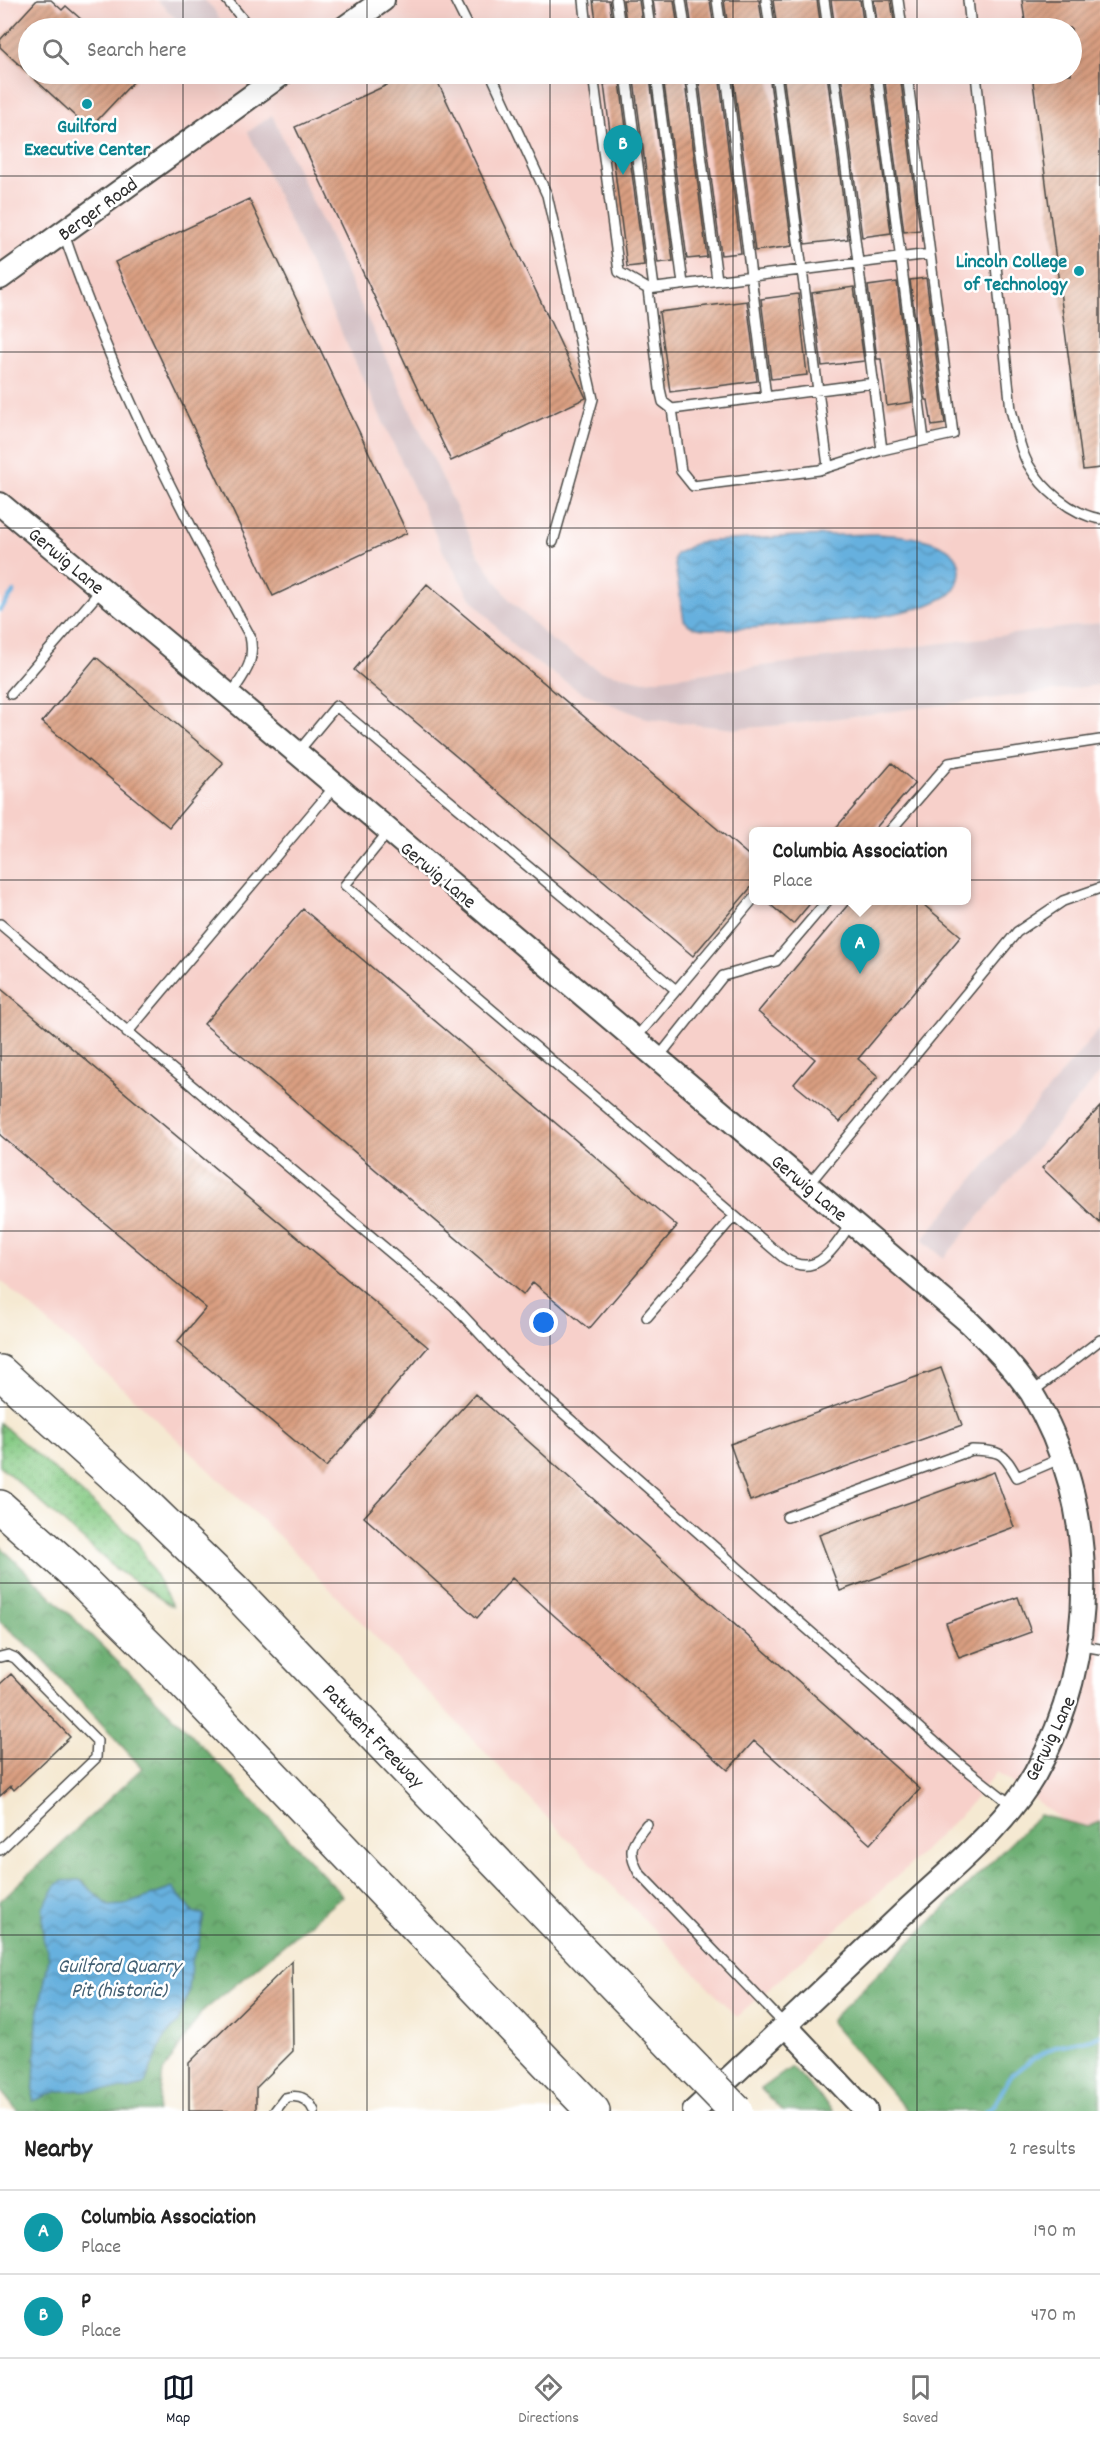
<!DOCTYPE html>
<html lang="en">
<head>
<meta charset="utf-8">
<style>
	:root { --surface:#fff; --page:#f6f6f6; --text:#222; --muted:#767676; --line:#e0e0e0; --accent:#111827 }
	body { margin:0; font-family:Dekko,sans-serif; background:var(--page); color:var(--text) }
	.you { position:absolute; left:544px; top:1323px; width:21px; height:21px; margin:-15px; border:4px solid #fff; border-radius:50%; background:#1a73e8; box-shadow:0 0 0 9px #1a73e833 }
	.badge { display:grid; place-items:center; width:39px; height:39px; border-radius:50%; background:var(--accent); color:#fff; font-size:20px; font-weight:700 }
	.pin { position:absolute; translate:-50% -50px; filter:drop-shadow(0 2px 3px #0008) }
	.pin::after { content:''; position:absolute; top:32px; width:21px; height:18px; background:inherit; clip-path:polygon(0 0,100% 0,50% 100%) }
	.popup { position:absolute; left:749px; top:827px; width:222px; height:78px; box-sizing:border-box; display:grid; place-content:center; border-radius:9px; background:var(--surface); filter:drop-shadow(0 2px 4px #0005); font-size:20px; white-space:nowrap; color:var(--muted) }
	.popup b { font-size:22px; color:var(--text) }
	.popup::after { content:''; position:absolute; left:50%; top:100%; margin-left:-12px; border:12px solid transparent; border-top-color:var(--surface) }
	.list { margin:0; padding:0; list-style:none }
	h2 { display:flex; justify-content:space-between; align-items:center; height:78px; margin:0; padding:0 24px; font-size:26px }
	h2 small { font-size:20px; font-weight:400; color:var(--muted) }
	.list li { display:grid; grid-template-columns:39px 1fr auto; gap:18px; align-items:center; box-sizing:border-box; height:84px; padding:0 24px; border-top:2px solid var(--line) }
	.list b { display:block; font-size:22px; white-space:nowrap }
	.list p { margin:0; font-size:20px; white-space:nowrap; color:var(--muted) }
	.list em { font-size:20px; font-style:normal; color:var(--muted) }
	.icon { flex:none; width:33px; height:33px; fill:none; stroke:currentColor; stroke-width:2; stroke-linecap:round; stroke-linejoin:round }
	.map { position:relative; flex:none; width:1100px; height:2111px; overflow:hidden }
	.search { position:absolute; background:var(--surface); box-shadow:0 6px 24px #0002; left:18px; right:18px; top:18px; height:66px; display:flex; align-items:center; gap:15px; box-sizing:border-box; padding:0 21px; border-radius:33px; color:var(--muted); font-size:22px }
	.sheet { height:246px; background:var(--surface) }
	nav { display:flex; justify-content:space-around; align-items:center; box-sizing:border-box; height:84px; border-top:2px solid var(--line); background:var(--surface); font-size:16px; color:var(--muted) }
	nav a { display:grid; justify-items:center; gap:3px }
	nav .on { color:var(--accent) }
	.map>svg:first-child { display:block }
	.built { fill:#f7d0ca; fill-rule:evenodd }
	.railway { fill:#d2bec2 }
	.green { fill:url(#green-dots); stroke:#587a58; stroke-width:1.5 }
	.forest { fill:url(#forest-crowns); stroke:#4c6c4e; stroke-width:1.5 }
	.water { fill:url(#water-waves); stroke:#486e84; stroke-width:1.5 }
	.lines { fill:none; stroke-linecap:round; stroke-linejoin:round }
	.stream { stroke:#66b0de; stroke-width:4.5 }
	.building { fill:url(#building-hatch) }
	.service-casing { stroke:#494844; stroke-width:12 }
	.tertiary-casing { stroke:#494844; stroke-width:26 }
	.motorway-casing { stroke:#494844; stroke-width:36 }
	.service { stroke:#fff; stroke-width:9 }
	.tertiary { stroke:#fff; stroke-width:22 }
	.motorway { stroke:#fff; stroke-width:33 }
	.motorway-bridge-casing { stroke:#494844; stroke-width:36; stroke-linecap:butt }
	.motorway-bridge { stroke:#fff; stroke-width:33 }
	.grid { fill:none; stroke:#2b2b2b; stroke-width:1.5; stroke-opacity:0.55 }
	.culture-dot { fill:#0f9aa8; stroke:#fff; stroke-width:2 }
	.labels { text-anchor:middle; stroke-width:5; stroke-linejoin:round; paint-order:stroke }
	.culture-label { font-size:20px; font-weight:bold; fill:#0d838f; stroke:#fff }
	.street-label { font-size:20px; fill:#2b2b2b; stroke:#fff }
	.water-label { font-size:21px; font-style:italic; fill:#436073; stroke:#fff }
</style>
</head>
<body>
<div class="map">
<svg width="1100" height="2111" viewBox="0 0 1100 2111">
	<defs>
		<pattern id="green-dots" width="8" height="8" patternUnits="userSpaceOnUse" patternTransform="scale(1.5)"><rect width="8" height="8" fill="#85ca84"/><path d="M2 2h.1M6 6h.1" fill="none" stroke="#6da46c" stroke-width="1.8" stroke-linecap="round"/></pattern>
		<pattern id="forest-crowns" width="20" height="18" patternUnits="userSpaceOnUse" patternTransform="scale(1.5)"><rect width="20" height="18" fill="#6cae72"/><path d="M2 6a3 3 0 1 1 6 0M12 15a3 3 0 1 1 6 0" fill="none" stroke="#598e5e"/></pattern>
		<pattern id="water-waves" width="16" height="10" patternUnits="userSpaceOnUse" patternTransform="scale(1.5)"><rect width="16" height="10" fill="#66b0de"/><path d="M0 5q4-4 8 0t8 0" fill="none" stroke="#548fb4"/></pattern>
		<pattern id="building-hatch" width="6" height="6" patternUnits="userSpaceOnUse" patternTransform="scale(1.5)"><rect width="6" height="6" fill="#da9f81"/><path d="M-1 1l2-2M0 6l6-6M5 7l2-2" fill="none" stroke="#b1826a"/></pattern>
	</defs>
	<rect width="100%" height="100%" fill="#fff"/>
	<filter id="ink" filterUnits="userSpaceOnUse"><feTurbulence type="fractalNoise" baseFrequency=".0167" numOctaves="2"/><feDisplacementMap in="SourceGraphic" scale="12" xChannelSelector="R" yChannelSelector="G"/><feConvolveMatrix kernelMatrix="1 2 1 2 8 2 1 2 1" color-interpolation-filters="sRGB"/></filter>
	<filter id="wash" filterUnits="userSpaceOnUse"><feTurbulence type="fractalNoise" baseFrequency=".008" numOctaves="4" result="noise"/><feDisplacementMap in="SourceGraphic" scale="24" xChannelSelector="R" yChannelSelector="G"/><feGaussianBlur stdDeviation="1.35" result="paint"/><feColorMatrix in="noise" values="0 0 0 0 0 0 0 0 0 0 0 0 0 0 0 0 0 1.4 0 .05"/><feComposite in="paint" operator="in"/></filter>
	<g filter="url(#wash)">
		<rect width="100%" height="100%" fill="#f5e9d2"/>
		<path class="built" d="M0 0H157L185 28H28V74H218L220 76 224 74H1072V28H225L213 8 204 0H1100V623L644 681 600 671 551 640 509 599 478 554 272 115 248 132 444 553 469 596 517 650 581 692 647 719 734 729 783 725 1100 685V1028L922 1240 944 1258 1100 1073V1836L1095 1844 997 1772 967 1808 902 1872 737 2017 287 1544 137 1401 0 1280ZM754 832H966V900H754Z"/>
		<path class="railway" d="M157 0H204L213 8 225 28H185Z
			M272 115 478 554 509 599 551 640 600 671 644 681 1100 623V685L783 725 734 729 647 719 581 692 517 650 469 596 444 553 248 132Z
			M1100 1028V1073L944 1258 922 1240Z"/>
		<path class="green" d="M0 1423 137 1541 173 1607 117 1570 0 1466Z"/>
		<path class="forest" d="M0 1546 179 1722 343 1896 201 2013 163 2072 158 2111H17L0 2090V1901L142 1768 37 1653 0 1622Z
			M1039 1815 1088 1827 1100 1822V2111H907L830 2021Z
			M792 2067 833 2111H782L761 2089Z"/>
		<path class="water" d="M875 534C898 535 961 537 960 571 960 579 956 591 949 595 938 601 922 608 910 610 857 623 801 625 746 628 732 628 703 632 691 626 688 625 686 622 684 620L674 559 676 554 698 542 797 536Z
			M80 1880 109 1906 124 1905 173 1888 193 1912 204 1915 198 1947 191 1962 189 1992 178 2022 164 2038 144 2085 128 2089 59 2091 33 2101 37 2020 49 1958 43 1938V1907L57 1884 63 1881Z"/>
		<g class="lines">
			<path class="stream" d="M0 610 14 592
				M986 2111 995 2104 1011 2075 1031 2060 1056 2046 1091 2039 1100 2035"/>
		</g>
		<g id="blocks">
			<path class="building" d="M37 0H51L62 10 66 6 91 28H28V73L0 47V40Z
				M593 0H609L613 28H597Z
				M623 0H639L643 28H627Z
				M653 0H674L678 28H657Z
				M688 0H710L714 28H692Z
				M724 0H759L763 28H728Z
				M773 0H817L821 28H777Z
				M831 0H860L864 28H835Z
				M874 0H891L895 28H878Z
				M1022 0H1100V468L1083 470 1032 74H1071V28H1026Z
				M29 74H128L135 80 89 129Z
				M411 74H434L586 398 451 461 295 127Z
				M684 74 707 257 687 259 663 76Z
				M698 74H719L741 253 721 255Z
				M733 74H769L792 246 755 251Z
				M783 74H827L848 239 805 244Z
				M841 74H870L891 233 862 237Z
				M884 74H900L920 230 904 232Z
				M650 78 673 261 658 263 634 80Z
				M620 82 644 265 627 267 604 84Z
				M249 199 407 533 273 596 115 262Z
				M926 278 945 424 932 426 928 400H926L910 280Z
				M897 282 912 402 887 406 881 359H877L868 286Z
				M854 287 864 361 822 366 812 293Z
				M798 294 807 375 771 379 761 299Z
				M747 301 757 381 670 392 659 312Z
				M427 584 753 859V885L693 956 354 670Z
				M96 657 223 763 169 827 42 722Z
				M892 763 915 783 873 831H833Z
				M765 900H813L793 924Z
				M852 900H918L961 936 858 1059 878 1076 840 1122 794 1084 815 1059 758 1012Z
				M303 909 677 1226 589 1329 533 1282 523 1295 204 1024Z
				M0 988 428 1347 326 1467 177 1342 206 1308 0 1135Z
				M1100 1107V1223L1042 1168Z
				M941 1368 962 1425 750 1501 730 1444Z
				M475 1394 920 1789 870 1844 754 1741 728 1770 512 1578 477 1618 364 1517Z
				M994 1472 1014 1527 840 1591 819 1535Z
				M1018 1597 1031 1632 959 1658 946 1623Z
				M11 1674 70 1737 14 1790 11 1786 0 1796V1684Z
				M292 1961 293 2051 256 2088V2111H189V2063Z"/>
		</g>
	</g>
	<g filter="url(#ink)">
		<use href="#blocks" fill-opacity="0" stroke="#494844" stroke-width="1.5"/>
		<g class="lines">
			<g class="service-casing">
				<path id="service" d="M227 0 250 28
					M455 0 469 28
					M584 0 587 28
					M616 0 620 28
					M646 0 650 28
					M681 0 685 28
					M717 0 721 28
					M766 0 770 28
					M824 0 828 28
					M867 0 871 28
					M898 0 902 28
					M968 0 971 28
					M491 74 547 195 593 399 553 542
					M593 74 619 272 648 289 660 389 663 402 672 409 681 471 693 486 819 470 882 450 953 434 907 74
					M626 74 654 288
					M656 74 683 284
					M691 74 717 280
					M726 74 766 397
					M776 74 828 466
					M834 74 882 450
					M877 74 924 440
					M976 74 1011 410C1016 427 1019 448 1028 464 1042 489 1071 514 1100 519
					M64 234C111 373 178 507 250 636 256 663 244 674 230 696
					M648 289 930 254
					M672 409 874 383
					M11 694 102 589
					M297 753 336 706 676 990
					M389 831 345 885 784 1258C818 1280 834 1247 852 1222
					M889 832 949 763 1100 740
					M0 924 454 1306 511 1367 961 1765 1013 1806
					M127 1033 335 786
					M635 1039 754 898
					M658 1058 723 976 776 961 828 900
					M808 1185 1017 932 1063 901 1100 888
					M647 1317 734 1216
					M1031 1393 1100 1340
					M787 1517 972 1450C1001 1451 1003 1452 1017 1477L1062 1458
					M1083 1646 1100 1649
					M0 1657 8 1655 15 1658 97 1741 96 1758 0 1850
					M647 1824C632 1843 626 1850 639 1873L786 2026
					M275 2111 285 2098C298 2094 308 2098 314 2111"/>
			</g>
			<g class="tertiary-casing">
				<path id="tertiary" d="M344 28 383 0
					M0 278 282 74
					M0 504 230 696 970 1323C992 1344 1013 1367 1031 1392 1100 1505 1100 1659 1035 1774 1004 1827 953 1867 908 1909 837 1977 766 2044 694 2111
					M786 2026 866 2111"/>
			</g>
			<g class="motorway-casing">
				<path id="motorway" d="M0 1372 135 1494 233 1589 696 2070
					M0 1507 71 1570 165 1663 593 2111"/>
			</g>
			<use href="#service" class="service"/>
			<use href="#tertiary" class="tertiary"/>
			<use href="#motorway" class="motorway"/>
			<g class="motorway-bridge-casing">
				<path id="motorway-bridge" d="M696 2070 736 2111"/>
			</g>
			<use href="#motorway-bridge" class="motorway-bridge"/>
		</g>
	</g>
	<path class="grid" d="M183 0V28M367 0V28M550 0V28M733 0V28M917 0V28M183 74V2111M367 74V2111M550 74V2111M733 74V2111M917 74V2111M0 176H1100M0 352H1100M0 528H1100M0 704H1100M0 880H1100M0 1056H1100M0 1231H1100M0 1407H1100M0 1583H1100M0 1759H1100M0 1935H1100"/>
	<g class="culture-dot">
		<circle cx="87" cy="104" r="6"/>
		<circle cx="1079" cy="271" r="6"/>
	</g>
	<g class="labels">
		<g class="culture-label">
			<text x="87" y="132">Guilford<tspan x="87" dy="23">Executive Center</tspan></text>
			<text x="1067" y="267" text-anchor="end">Lincoln College<tspan x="1067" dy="23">of Technology</tspan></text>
		</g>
		<g class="street-label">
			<text transform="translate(97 208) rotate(-36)" y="7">Berger Road</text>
			<text transform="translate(67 560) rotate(40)" y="7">Gerwig Lane</text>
			<text transform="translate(439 874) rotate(40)" y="7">Gerwig Lane</text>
			<text transform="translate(810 1187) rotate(40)" y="7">Gerwig Lane</text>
			<text transform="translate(374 1735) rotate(46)" y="7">Patuxent Freeway</text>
			<text transform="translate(1049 1738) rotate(-64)" y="7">Gerwig Lane</text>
		</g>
		<g class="water-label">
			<text x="119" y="1972">Guilford Quarry<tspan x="119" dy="24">Pit (historic)</tspan></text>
		</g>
	</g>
</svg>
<div class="you"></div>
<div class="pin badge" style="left:860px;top:974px;background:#0f9aa8">A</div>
<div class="popup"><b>Columbia Association</b>Place</div>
<div class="pin badge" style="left:623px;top:175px;background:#0f9aa8">B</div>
<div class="search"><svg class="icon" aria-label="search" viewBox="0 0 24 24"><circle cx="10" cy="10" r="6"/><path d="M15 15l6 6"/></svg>Search here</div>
</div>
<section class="sheet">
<h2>Nearby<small>2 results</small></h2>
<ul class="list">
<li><span class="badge" style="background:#0f9aa8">A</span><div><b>Columbia Association</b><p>Place</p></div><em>190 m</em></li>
<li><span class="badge" style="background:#0f9aa8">B</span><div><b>P</b><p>Place</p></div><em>470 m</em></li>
</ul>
</section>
<nav>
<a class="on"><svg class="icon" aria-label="map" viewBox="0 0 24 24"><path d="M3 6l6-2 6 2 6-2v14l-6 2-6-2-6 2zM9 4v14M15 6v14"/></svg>Map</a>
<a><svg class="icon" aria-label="directions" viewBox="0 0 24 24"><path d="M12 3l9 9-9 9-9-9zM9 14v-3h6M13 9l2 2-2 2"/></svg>Directions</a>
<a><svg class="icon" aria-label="saved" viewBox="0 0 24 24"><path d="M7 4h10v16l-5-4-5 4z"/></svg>Saved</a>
</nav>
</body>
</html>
